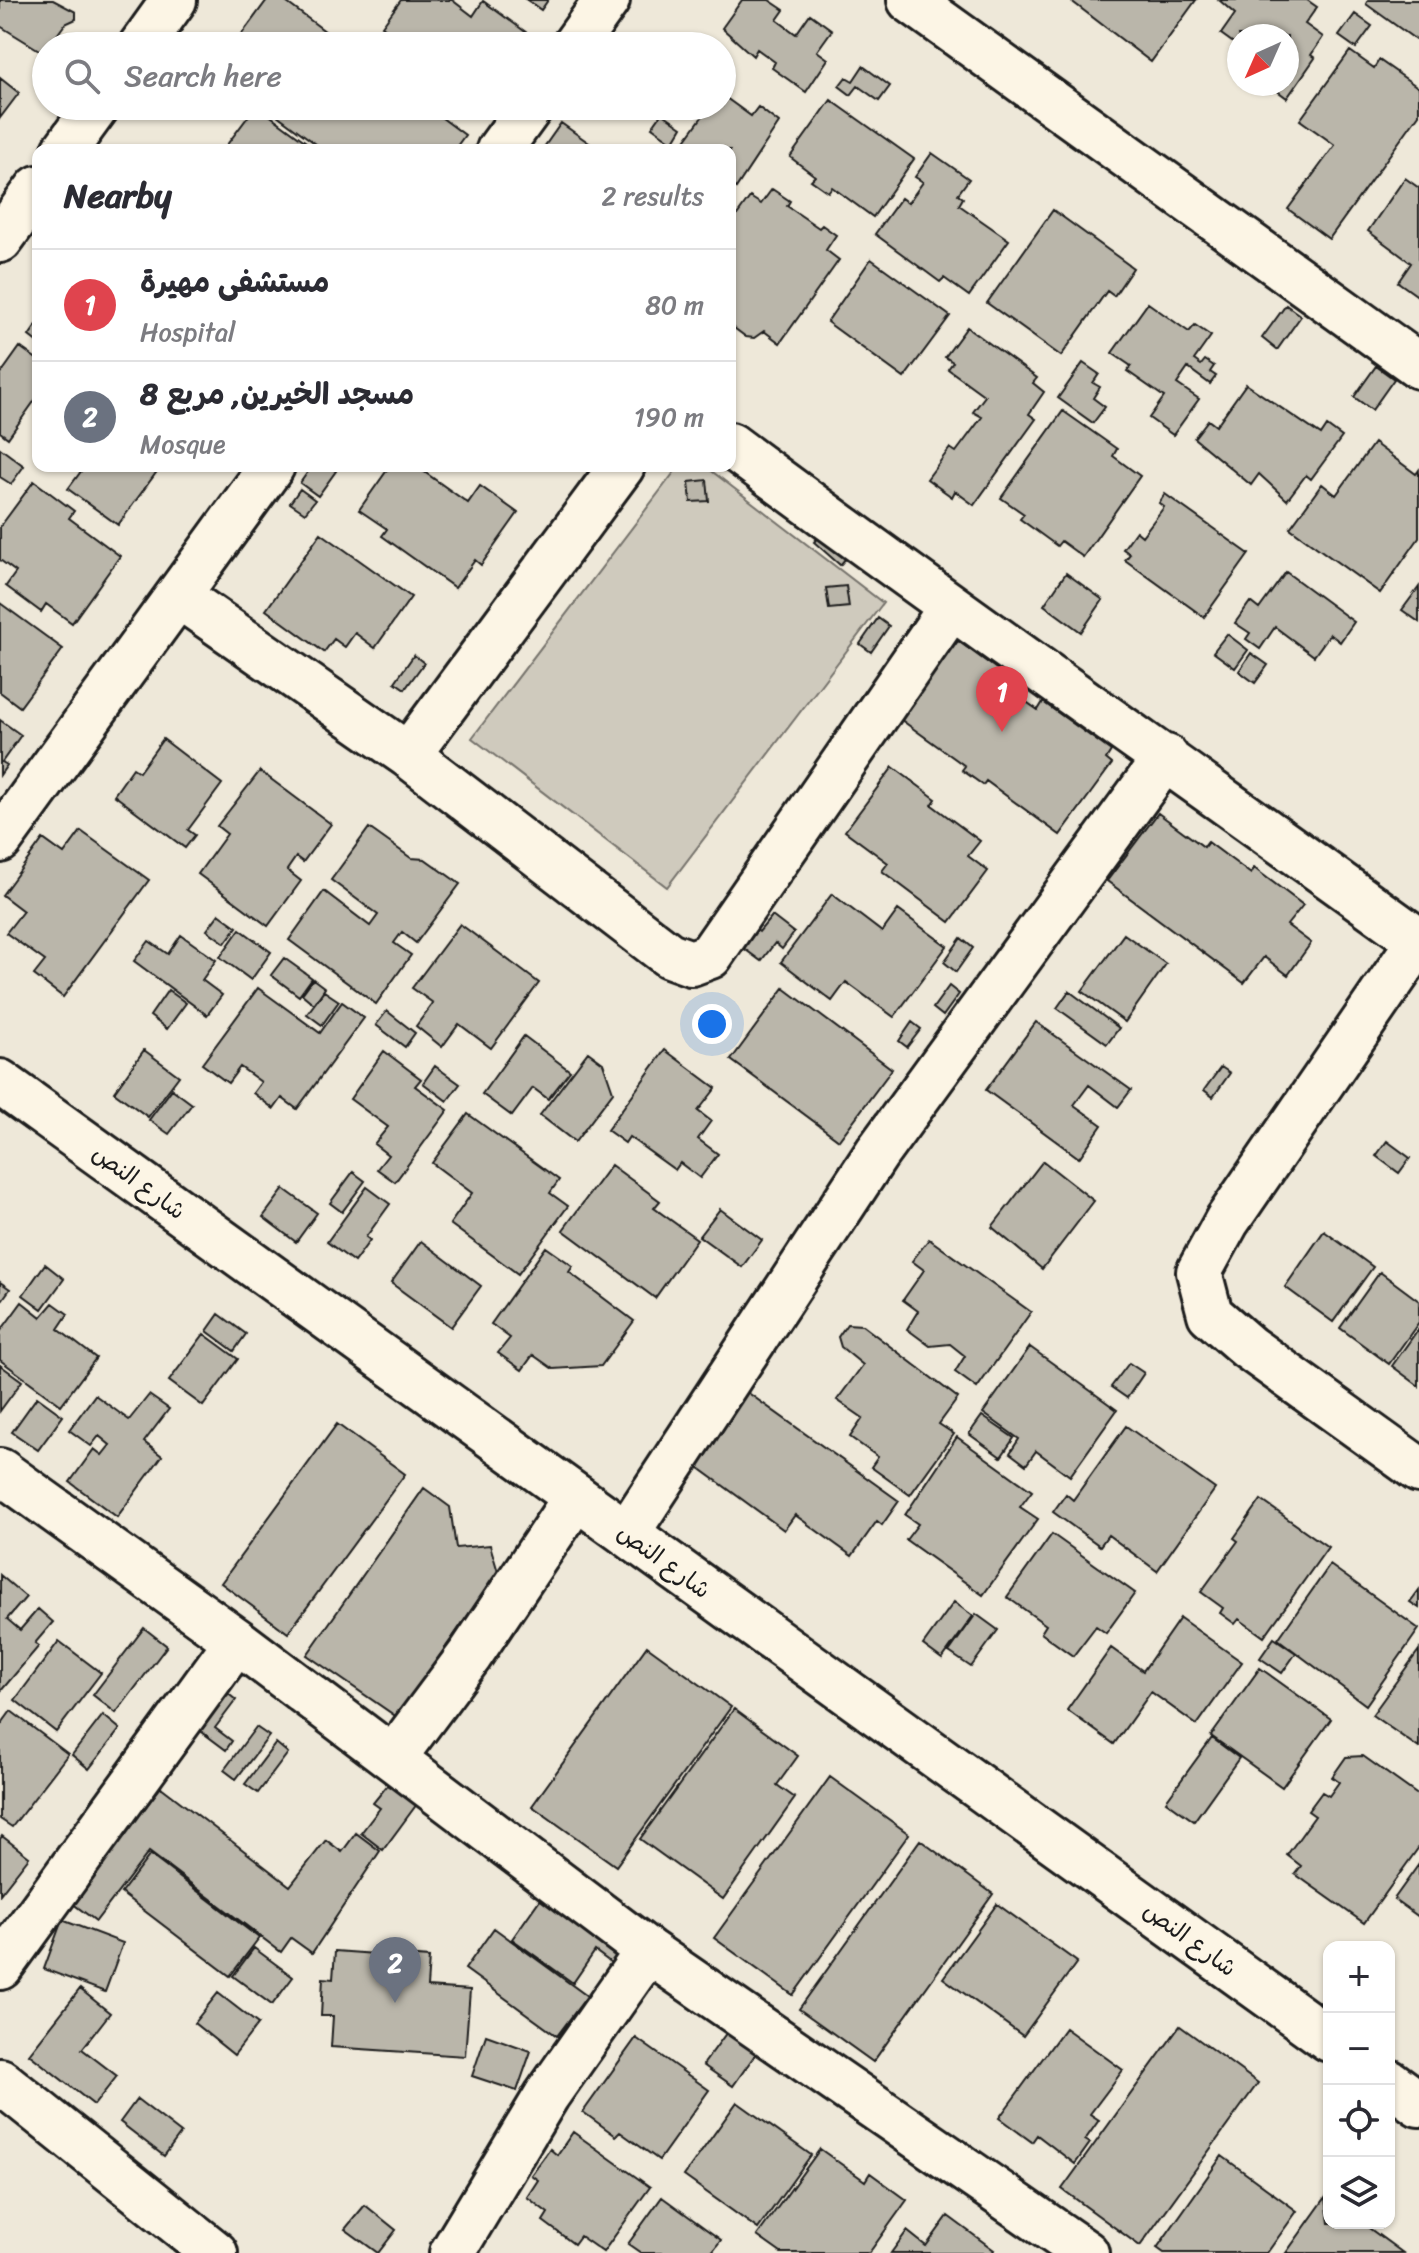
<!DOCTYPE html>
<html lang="en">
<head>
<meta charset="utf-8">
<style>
	:root { --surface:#fff; --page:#f2f2f3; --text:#2b2b33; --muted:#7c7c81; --line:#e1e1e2; --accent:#111827 }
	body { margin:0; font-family:Sriracha,"Playpen Sans Arabic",sans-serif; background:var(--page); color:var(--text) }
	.controls { position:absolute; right:24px; bottom:24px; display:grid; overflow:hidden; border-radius:16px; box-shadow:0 2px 6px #0004 }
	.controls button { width:72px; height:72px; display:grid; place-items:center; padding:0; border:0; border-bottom:2px solid var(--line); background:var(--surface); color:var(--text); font:40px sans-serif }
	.compass { position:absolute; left:1227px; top:24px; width:72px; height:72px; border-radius:50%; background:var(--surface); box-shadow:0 2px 6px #0004; rotate:225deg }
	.you { position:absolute; left:712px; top:1024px; width:28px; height:28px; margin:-20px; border:6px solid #fff; border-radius:50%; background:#1a73e8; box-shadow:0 0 0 12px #1a73e833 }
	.badge { display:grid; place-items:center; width:52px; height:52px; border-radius:50%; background:var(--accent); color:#fff; font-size:26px; font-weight:700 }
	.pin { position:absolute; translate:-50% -66px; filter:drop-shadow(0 2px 4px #0008) }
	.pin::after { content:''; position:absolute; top:42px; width:28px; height:24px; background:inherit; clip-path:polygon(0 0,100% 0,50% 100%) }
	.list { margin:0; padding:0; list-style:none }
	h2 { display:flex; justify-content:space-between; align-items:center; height:104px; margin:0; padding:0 32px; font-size:34px }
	h2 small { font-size:26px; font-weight:400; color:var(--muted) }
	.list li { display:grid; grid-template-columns:52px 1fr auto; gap:24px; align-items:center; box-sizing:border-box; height:112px; padding:0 32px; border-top:2px solid var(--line) }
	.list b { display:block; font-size:30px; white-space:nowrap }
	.list p { margin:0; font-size:26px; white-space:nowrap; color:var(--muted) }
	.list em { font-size:26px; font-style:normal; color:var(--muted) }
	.icon { flex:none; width:44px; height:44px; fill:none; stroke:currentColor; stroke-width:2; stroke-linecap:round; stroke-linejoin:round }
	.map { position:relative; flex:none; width:1419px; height:2253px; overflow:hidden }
	.search { position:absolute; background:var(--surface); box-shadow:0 2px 6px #0004; left:32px; top:32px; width:704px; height:88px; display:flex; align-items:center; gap:20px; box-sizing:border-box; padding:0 28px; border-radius:44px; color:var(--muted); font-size:30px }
	.panel { position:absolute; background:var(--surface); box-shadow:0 2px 6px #0004; left:32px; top:144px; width:704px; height:328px; border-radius:16px }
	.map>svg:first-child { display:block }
	.green { fill:#cfcabd; stroke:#76736c; stroke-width:2 }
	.building { fill:#bab6aa; stroke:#1c1c1c; stroke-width:2 }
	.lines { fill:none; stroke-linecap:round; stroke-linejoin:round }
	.minor-casing { stroke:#1c1c1c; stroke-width:50 }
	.tertiary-casing { stroke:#1c1c1c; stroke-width:50 }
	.minor { stroke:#fcf5e5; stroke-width:44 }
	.tertiary { stroke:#fcf5e5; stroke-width:44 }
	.labels { text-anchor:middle; stroke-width:7; stroke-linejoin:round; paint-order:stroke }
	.street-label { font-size:24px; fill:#1c1c1c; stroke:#fcf5e5 }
</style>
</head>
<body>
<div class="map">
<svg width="1419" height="2253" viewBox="0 0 1419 2253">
	<rect width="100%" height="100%" fill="#eee8d9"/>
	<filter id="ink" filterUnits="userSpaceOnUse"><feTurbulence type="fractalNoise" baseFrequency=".0125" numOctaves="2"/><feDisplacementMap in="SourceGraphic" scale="16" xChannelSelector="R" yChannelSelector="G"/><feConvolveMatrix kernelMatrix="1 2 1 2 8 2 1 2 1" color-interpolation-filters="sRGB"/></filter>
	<g filter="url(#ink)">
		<path class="green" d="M679 466H705L883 603 667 887 472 738Z"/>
		<path class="building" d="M0 0H53L76 12V19L65 24 44 53 0 26Z
			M267 0H283L345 46H233Z
			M401 0H452L473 16 483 1 527 33 517 46 496 43 493 46H379L390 32 382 26Z
			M527 0H548L541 10Z
			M742 0H769L784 10 777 20 796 34 810 14 832 30 817 51 828 59 806 92 772 68 775 62 757 49 753 56 722 28Z
			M1070 0H1196L1151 62Z
			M1219 0H1307L1317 7 1305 24 1323 37 1311 55 1315 58 1287 98 1268 84H1287V36H1239V47L1221 34 1235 14Z
			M1368 0H1419V42L1366 4Z
			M1355 14 1372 26 1356 48 1339 36Z
			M1350 51 1374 68 1379 60 1419 88V114L1329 239 1288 209 1335 145 1300 120Z
			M863 66 890 86 879 101 858 86 851 95 839 86 846 77 853 81Z
			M0 78 19 93 0 118Z
			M722 95 751 116 758 107 779 123 736 188 730 184V150H678L710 106H722Z
			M831 100 914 159 873 217 832 187 828 192 811 180 815 176 790 157Z
			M256 106H257L317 150H223Z
			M265 106H426L465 135 454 150H324Z
			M662 113 682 127 673 142 652 127Z
			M561 123 599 150H542Z
			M932 153 969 179 958 194 963 198 959 205 1009 240 969 296 944 278 940 282 875 234 901 198 908 203 923 182 915 177Z
			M1405 178 1419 188V297L1398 282 1411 263 1368 231Z
			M772 189 790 201 787 206 819 228 822 225 836 235 826 250 839 260 780 343 764 331 754 338 746 337 730 325V225L750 197 761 204Z
			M1053 210 1133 268 1114 296 1107 291 1061 356 987 303Z
			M871 259 950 316 904 378 827 322Z
			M1148 303 1189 332 1195 325 1211 336 1194 360 1201 365 1205 360 1214 366 1210 372 1216 376 1210 384 1188 368 1177 384 1199 399 1173 435 1149 418 1164 397 1127 371 1131 366 1112 353Z
			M1286 305 1301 316 1277 350 1262 338Z
			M38 323V343L29 336Z
			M967 327 1037 378 1033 383 1044 392 1029 414 1036 419 974 505 955 491 952 497 927 479 950 448 956 452 982 417 973 412 985 396 948 369 953 362 945 357Z
			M20 347 38 360V396L8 438 0 432V375Z
			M1083 363 1099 374 1093 383 1100 387 1093 398 1105 407 1093 423 1058 398Z
			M1376 366 1394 379 1372 410 1354 397Z
			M1246 384 1321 435 1327 426 1342 437 1311 479 1306 475 1287 500 1259 474 1251 485 1194 438 1208 420 1216 426Z
			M1063 411 1117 449 1113 456 1140 476 1083 557 1061 541 1057 546 1020 519 1024 514 1001 498Z
			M1374 443 1416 474 1419 470V538L1380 593 1290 528 1322 484 1336 495Z
			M0 448 24 466 11 484 0 477Z
			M85 466H161L118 525 68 489Z
			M312 466H329L336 471 318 496 300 483Z
			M390 466H416L468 503 480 486 518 513 481 565 475 560 455 588 382 536 387 529 359 510Z
			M707 480 709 501 691 502 689 482Z
			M34 481 74 511 69 518 120 556 72 623 46 604 41 612 6 586 16 572 0 560V527Z
			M300 489 315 500 305 513 290 503Z
			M1165 494 1249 554 1204 617 1125 560 1130 554 1123 549 1136 531 1142 536 1164 507 1159 503Z
			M827 527 853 550 840 565 814 542Z
			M321 533 411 597 375 648 355 633 345 647 334 639 324 652 266 610Z
			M1286 572 1354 622 1340 642 1330 634 1314 656 1275 627 1260 649 1246 639 1250 633 1235 623 1250 602 1259 609Z
			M1066 573 1103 600 1081 632 1044 605Z
			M846 586 849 607 829 609 826 588Z
			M1419 587V622L1402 610Z
			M0 603 63 649 20 707 0 692Z
			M878 618 889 626 871 652 860 644Z
			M1227 634 1248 650 1235 668 1213 652Z
			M958 641 1024 689 1018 696 1038 710 1043 702 1111 751 1106 759 1112 764 1060 835 986 781 983 785 962 770 965 766 893 714 945 642 953 648Z
			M1251 653 1268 665 1255 683 1239 671Z
			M414 655 424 663 405 689 395 682Z
			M0 720 21 735 2 762 7 765 0 775Z
			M163 739 222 784 188 830 195 835 185 848 114 795 133 768 139 772Z
			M893 767 936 799 932 805 980 841 968 856 988 871 950 922 882 871 888 863 845 831Z
			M260 771 331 824 303 862 296 857 287 870 301 881 268 926 198 874 227 834 217 826Z
			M1158 813 1204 847 1208 842 1251 874 1254 868 1303 905 1287 925 1311 943 1288 975 1264 957 1244 983 1107 881Z
			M369 828 411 858 425 859 460 884 416 943 402 932 394 943 411 955 376 1004 289 940 324 891 370 926 378 915 331 880Z
			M81 831 149 880 63 997 34 975 45 961 6 933 23 911 2 895 43 839 64 854Z
			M832 894 882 932 898 910 947 946 894 1017 846 982 832 1001 781 962Z
			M219 914 237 927 225 943 207 930Z
			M772 916 794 933 782 949 775 943 761 961 735 942 748 924 759 932Z
			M460 924 539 983 491 1048 459 1024 442 1047 416 1026 433 1003 412 988Z
			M240 929 271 952 251 980 220 957Z
			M1124 934 1166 964 1125 1022 1082 991Z
			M181 935 216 960 202 980 222 995 207 1015 134 961 149 941 168 954Z
			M961 938 973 948 956 972 944 962Z
			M284 958 312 978 299 996 271 975Z
			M313 979 325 988 314 1004 302 994Z
			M949 986 959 994 943 1016 933 1008Z
			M258 988 320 1033 342 1002 364 1018 297 1109 282 1098 274 1109 253 1093 261 1082 240 1067 228 1083 202 1064Z
			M784 988 892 1069 839 1140 731 1060Z
			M168 990 186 1003 167 1029 150 1016Z
			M324 991 339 1001 322 1025 307 1014Z
			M1069 991 1119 1028 1107 1044 1057 1008Z
			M387 1011 415 1033 405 1047 376 1025Z
			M912 1022 921 1029 907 1047 899 1041Z
			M1036 1022 1131 1090 1118 1107 1089 1085 1074 1105 1102 1125 1079 1158 986 1090Z
			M524 1036 570 1071 548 1099 533 1088 512 1116 482 1094Z
			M144 1050 179 1076 148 1117 114 1092Z
			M665 1050 716 1088 698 1111 711 1121 698 1139 718 1154 700 1178 680 1163 675 1170 629 1137 625 1143 607 1130Z
			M384 1051 421 1079 415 1086 448 1110 395 1182 377 1169 388 1155 374 1144 388 1127 350 1099Z
			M588 1052 603 1063 613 1092 575 1142 540 1115Z
			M435 1066 460 1084 447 1101 423 1083Z
			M1221 1067 1230 1073 1213 1097 1204 1090Z
			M172 1089 192 1104 169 1134 149 1120Z
			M468 1114 559 1180 550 1193 568 1206 518 1274 450 1224 472 1193 432 1163Z
			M1387 1141 1410 1158 1399 1173 1376 1156Z
			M1043 1161 1094 1201 1042 1269 992 1227Z
			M611 1165 660 1201 654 1208 697 1239 655 1298 563 1230Z
			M353 1172 365 1181 342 1212 330 1203Z
			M367 1187 390 1204 366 1237 370 1240 354 1262 327 1242Z
			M284 1189 317 1213 296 1242 263 1217Z
			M720 1209 762 1240 742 1267 699 1236Z
			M1324 1231 1373 1267 1333 1322 1285 1287Z
			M929 1239 1031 1312 977 1388 955 1372 965 1356 950 1344 930 1346 907 1329 918 1311 903 1300 924 1270 912 1261Z
			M421 1241 481 1286 451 1327 391 1283Z
			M546 1247 573 1266 569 1272 634 1321 601 1366 553 1369 533 1355 522 1370 498 1353 510 1338 491 1324Z
			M45 1264 64 1279 42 1309 23 1295Z
			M1380 1272 1419 1301V1322L1389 1364 1340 1328Z
			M0 1282 10 1289 0 1303Z
			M22 1302 41 1317 53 1303 68 1314 58 1329 96 1358 61 1405 0 1360V1332Z
			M219 1314 246 1334 234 1351 207 1331Z
			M847 1324 862 1325 958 1398 939 1424 954 1434 910 1495 871 1467 878 1457 850 1437 863 1418 837 1400 863 1365 841 1347 838 1337Z
			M1419 1328V1386L1392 1366Z
			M204 1334 238 1359 203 1406 169 1381Z
			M1030 1347 1117 1410 1070 1476 1036 1451 1026 1465 1010 1453 1019 1439 983 1413Z
			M1129 1363 1144 1373 1127 1398 1111 1387Z
			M0 1365 22 1381 0 1411Z
			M747 1392 899 1501 882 1525 877 1521 852 1556 795 1515 784 1530 695 1465Z
			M95 1395 129 1420 149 1395 169 1409 144 1442 162 1456 117 1517 70 1482 94 1449 102 1455 110 1445 99 1436 91 1446 69 1430Z
			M37 1397 63 1416 38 1450 12 1432Z
			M982 1416 1014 1438 1001 1457 969 1434Z
			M337 1424 405 1474 288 1633 221 1583Z
			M1126 1426 1215 1489 1157 1571 1108 1535 1100 1546 1053 1512 1066 1494 1073 1500Z
			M957 1437 1032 1491 1020 1507 1038 1519 983 1595 906 1540 918 1524 905 1515Z
			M424 1488 450 1507 456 1548 490 1545 498 1572 397 1717 307 1655Z
			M1261 1500 1328 1547 1264 1637 1239 1619 1235 1624 1220 1613 1223 1608 1201 1592 1238 1541 1234 1538Z
			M1052 1534 1135 1593 1106 1633 1096 1626 1073 1656 1041 1633 1046 1625 1007 1597Z
			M1330 1565 1419 1629 1366 1705 1278 1639Z
			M0 1575 26 1597 7 1619 20 1630 38 1609 53 1622 35 1643 39 1646 0 1692Z
			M1419 1590V1608L1410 1602Z
			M954 1602 973 1616 942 1659 923 1645Z
			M976 1614 998 1630 971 1667 949 1652Z
			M1180 1618 1242 1662 1197 1725 1151 1692 1114 1744 1067 1710 1111 1648 1143 1671Z
			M144 1628 167 1646 116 1713 93 1695Z
			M1274 1638 1296 1653 1282 1673 1260 1658Z
			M59 1641 101 1673 56 1732 15 1700Z
			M647 1646 731 1707 616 1866 532 1806Z
			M1419 1650V1748L1372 1715Z
			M1260 1668 1331 1719 1282 1787 1211 1736Z
			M226 1692 236 1700 215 1728 232 1741 226 1750 198 1729Z
			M734 1709 798 1756 777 1785 795 1798 723 1899 640 1839Z
			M11 1711 68 1754 12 1827 0 1819V1726Z
			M103 1715 120 1729 89 1769 72 1755Z
			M256 1727 269 1736 236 1779 224 1770Z
			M1212 1738 1239 1758 1194 1821 1166 1801Z
			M276 1743 288 1753 258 1793 245 1784Z
			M1363 1756 1419 1796V1847L1364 1923 1295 1874 1301 1866 1287 1855 1315 1816 1308 1811 1322 1792 1329 1796 1339 1782 1332 1777 1346 1757Z
			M830 1777 909 1834 793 1995 714 1938Z
			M390 1782 417 1804 383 1850 361 1833 380 1808 373 1803Z
			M161 1787 290 1886 326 1840 342 1852 356 1833 380 1851 312 1953 291 1938 281 1952 149 1852 96 1921 72 1903Z
			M2 1836 29 1857 0 1894V1839Z
			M920 1840 993 1894 873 2062 799 2009Z
			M150 1855 259 1938 230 1976 121 1893Z
			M1419 1864V1917L1394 1899Z
			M543 1895 623 1952 614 1965 595 1951 573 1983 512 1939Z
			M997 1904 1077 1962 1023 2036 943 1978Z
			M62 1920 123 1943 105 1992 44 1969Z
			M494 1928 587 1996 557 2036 465 1969Z
			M254 1948 293 1977 272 2005 233 1976Z
			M335 1951 429 1958 427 1987 470 1990 465 2056 331 2047 333 2016H321L323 1978 333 1979Z
			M80 1989 110 2013 82 2049 117 2076 94 2105 29 2054Z
			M218 1993 258 2024 234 2055 194 2023Z
			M735 2021 764 2042 733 2086 703 2065Z
			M1180 2026 1258 2083 1140 2246 1062 2189Z
			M1065 2028 1123 2070 1090 2114 1099 2120 1085 2140 1090 2143 1075 2164 1037 2135 1032 2142 999 2118Z
			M486 2035 531 2051 517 2091 472 2076Z
			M636 2038 709 2090 659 2160 620 2132 616 2136 583 2112Z
			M137 2099 181 2133 164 2156 120 2122Z
			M737 2102 811 2155 758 2229 684 2176Z
			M573 2132 650 2187 603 2252 580 2236 574 2244 543 2221 548 2213 527 2197 538 2180 531 2175 550 2149 557 2155Z
			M820 2149 865 2181 870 2173 907 2200 869 2253H781L757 2236Z
			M1222 2156 1297 2211 1267 2253H1164L1157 2248Z
			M662 2197 721 2240 711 2253H641L628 2244Z
			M1326 2197 1329 2223H1362L1403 2253H1286Z
			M365 2205 396 2230 378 2253 345 2229Z
			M948 2216 994 2250 992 2253H891L907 2231 926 2246Z"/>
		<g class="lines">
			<g class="minor-casing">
				<path id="minor" d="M910 0 1419 366
					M574 46 607 0
					M499 150 531 106
					M730 445C957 614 1190 775 1419 941
					M179 596 408 755 669 955 691 963 710 956 950 609
					M408 755 622 466
					M0 840 272 466
					M1419 941 1227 1221 1199 1272 1210 1314 1248 1347 1419 1470
					M0 1471 237 1641 648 1951 1086 2253
					M627 1533 877 1153 1166 757
					M394 1757 470 1655 576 1497
					M0 1967 237 1641
					M0 2081 215 2253
					M452 2253 547 2095 648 1951"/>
			</g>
			<g class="tertiary-casing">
				<path id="tertiary" d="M141 46 174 0
					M65 150 97 106
					M0 240 38 188
					M0 1082 1329 2039
					M1389 2082 1419 2104"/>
			</g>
			<use href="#minor" class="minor"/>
			<use href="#tertiary" class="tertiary"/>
		</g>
	</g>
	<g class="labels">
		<g class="street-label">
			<text transform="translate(139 1182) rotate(36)" y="8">شارع النص</text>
			<text transform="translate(664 1561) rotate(36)" y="8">شارع النص</text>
			<text transform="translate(1190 1939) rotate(36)" y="8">شارع النص</text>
		</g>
	</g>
</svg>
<div class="controls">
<button>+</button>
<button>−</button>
<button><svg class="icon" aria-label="locate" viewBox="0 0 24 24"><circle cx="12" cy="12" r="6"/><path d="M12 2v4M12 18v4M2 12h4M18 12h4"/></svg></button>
<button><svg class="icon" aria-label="layers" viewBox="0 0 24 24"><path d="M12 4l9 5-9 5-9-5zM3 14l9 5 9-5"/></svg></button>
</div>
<svg class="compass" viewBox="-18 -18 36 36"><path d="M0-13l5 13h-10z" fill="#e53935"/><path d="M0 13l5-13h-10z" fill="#7c7c81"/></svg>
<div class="you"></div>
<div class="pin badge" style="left:1002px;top:732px;background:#e0444e">1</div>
<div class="pin badge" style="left:395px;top:2003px;background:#6b7280">2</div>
<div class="search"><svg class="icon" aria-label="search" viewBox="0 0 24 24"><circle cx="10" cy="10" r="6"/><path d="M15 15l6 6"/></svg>Search here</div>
<section class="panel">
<h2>Nearby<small>2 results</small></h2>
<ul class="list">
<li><span class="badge" style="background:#e0444e">1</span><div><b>مستشفى مهيرة</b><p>Hospital</p></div><em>80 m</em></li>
<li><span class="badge" style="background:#6b7280">2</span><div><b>مسجد الخيرين, مربع 8</b><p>Mosque</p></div><em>190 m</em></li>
</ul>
</section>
</div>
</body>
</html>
